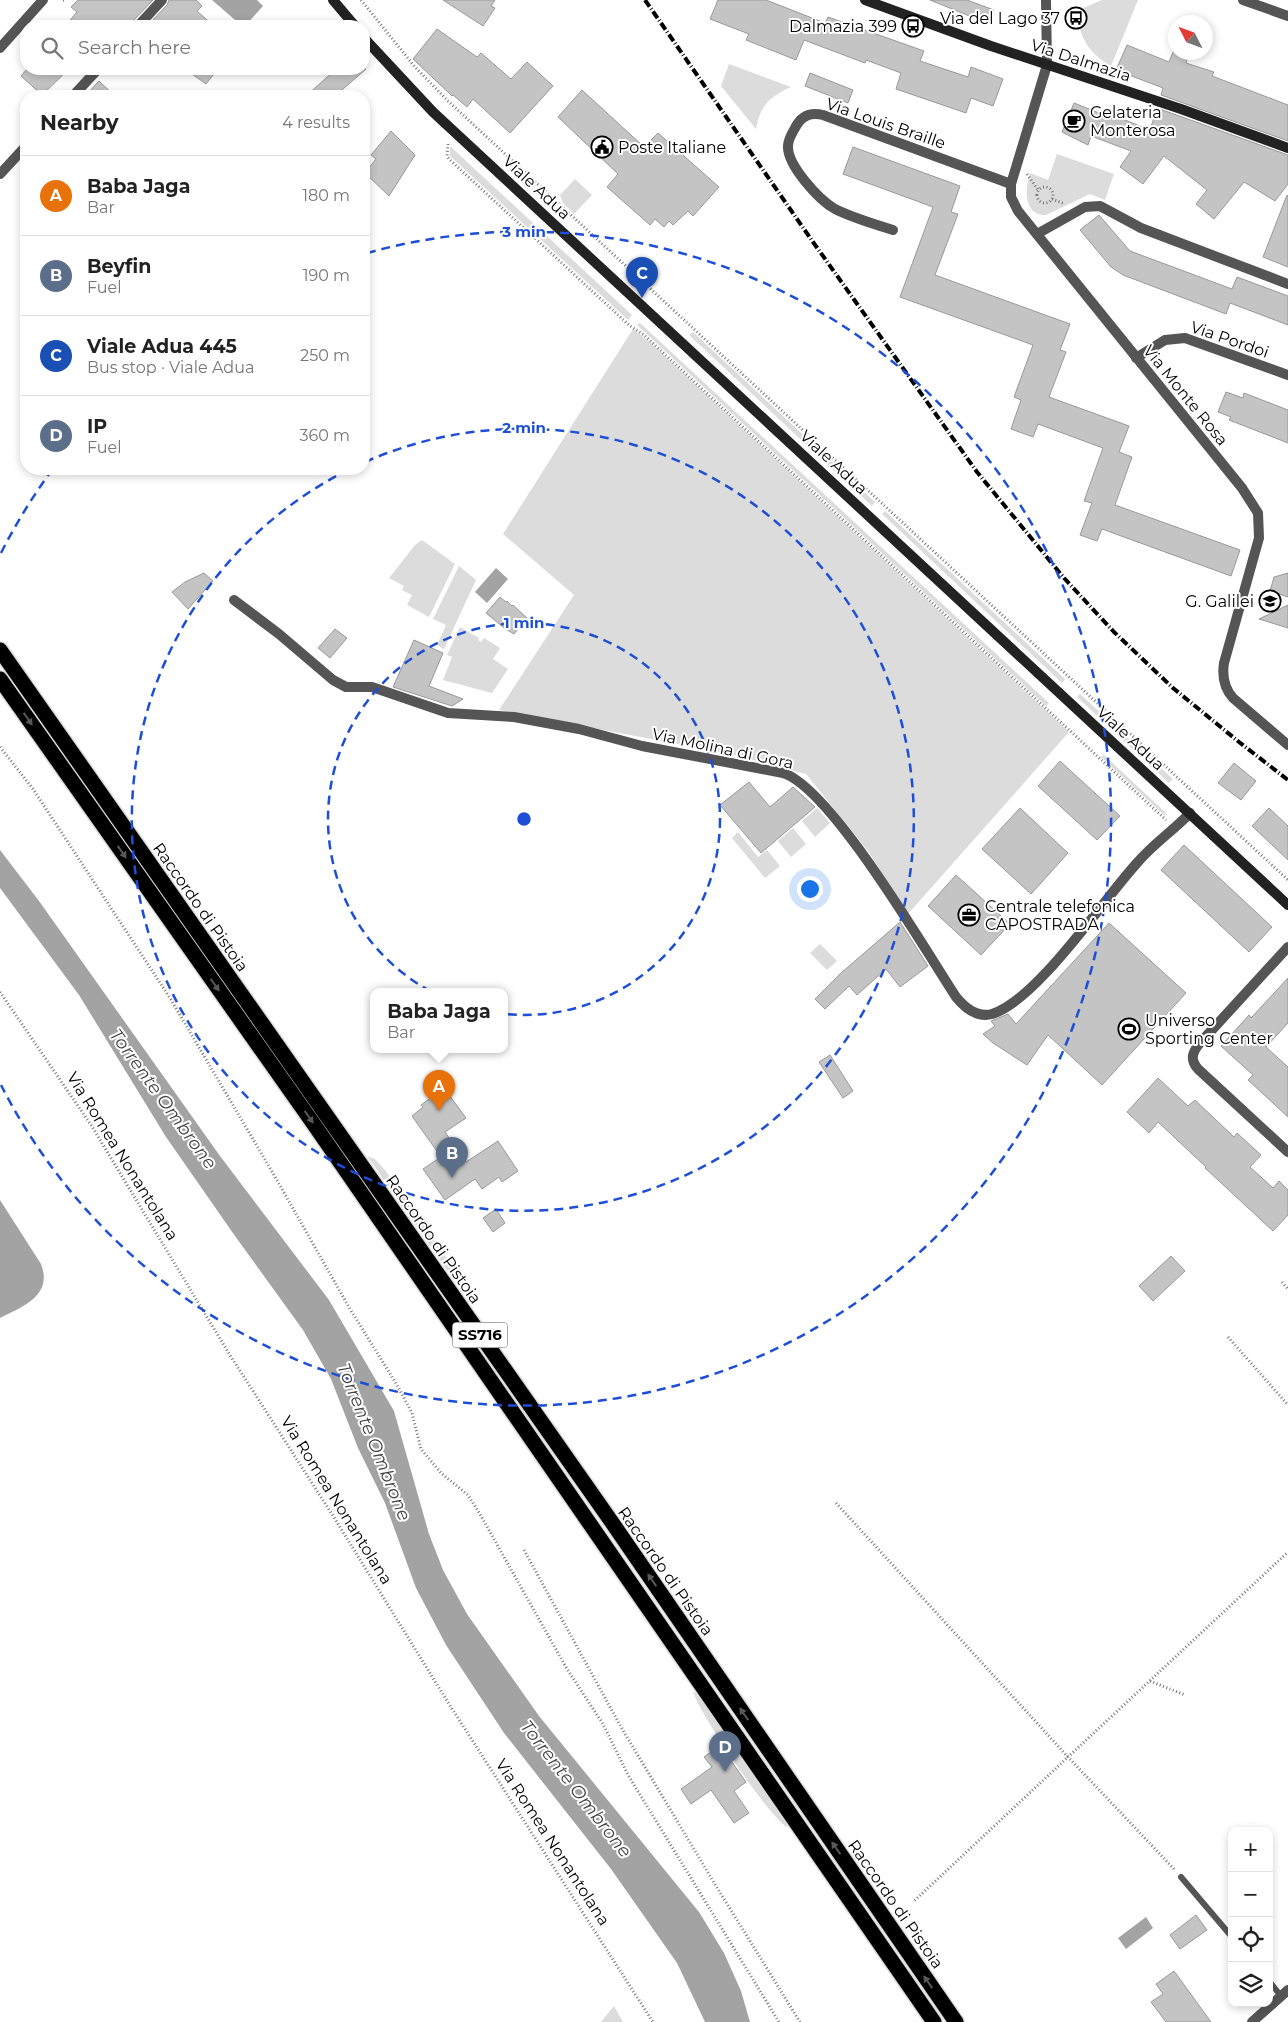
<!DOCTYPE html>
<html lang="en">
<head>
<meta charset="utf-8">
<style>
	:root { --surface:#fff; --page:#f2f2f2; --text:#222; --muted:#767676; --line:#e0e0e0; --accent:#2563eb }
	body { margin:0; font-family:Montserrat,sans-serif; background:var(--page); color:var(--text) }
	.controls { position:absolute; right:15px; bottom:15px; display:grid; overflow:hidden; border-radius:10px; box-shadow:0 2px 8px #0003 }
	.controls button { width:45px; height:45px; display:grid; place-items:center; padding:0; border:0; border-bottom:1px solid var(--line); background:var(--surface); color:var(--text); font:25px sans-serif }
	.compass { position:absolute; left:1168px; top:15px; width:45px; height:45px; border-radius:50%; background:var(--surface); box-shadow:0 2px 8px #0003; rotate:312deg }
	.you { position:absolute; left:809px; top:888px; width:18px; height:18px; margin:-12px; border:4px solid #fff; border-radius:50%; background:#1a73e8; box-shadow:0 0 0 8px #1a73e833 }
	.badge { display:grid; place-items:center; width:32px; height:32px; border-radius:50%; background:var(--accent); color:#fff; font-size:16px; font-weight:700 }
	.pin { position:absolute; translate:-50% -41px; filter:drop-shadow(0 1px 2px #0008) }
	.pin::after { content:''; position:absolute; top:26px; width:18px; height:15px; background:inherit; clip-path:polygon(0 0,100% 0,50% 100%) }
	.popup { position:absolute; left:370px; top:988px; width:138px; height:65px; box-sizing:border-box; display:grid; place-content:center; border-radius:10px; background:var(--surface); filter:drop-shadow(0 1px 4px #0005); font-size:16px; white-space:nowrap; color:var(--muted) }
	.popup b { font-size:19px; color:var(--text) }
	.popup::after { content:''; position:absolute; left:50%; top:100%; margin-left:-10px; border:10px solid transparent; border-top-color:var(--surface) }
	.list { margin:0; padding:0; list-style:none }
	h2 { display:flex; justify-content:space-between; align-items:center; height:65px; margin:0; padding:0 20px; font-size:21px }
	h2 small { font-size:16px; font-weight:400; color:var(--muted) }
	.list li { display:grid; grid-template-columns:32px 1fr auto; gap:15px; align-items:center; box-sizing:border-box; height:80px; padding:0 20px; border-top:1px solid var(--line) }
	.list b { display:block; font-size:19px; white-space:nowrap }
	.list p { margin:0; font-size:16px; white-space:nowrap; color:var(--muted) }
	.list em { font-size:16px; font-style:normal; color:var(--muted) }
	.icon { flex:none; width:28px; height:28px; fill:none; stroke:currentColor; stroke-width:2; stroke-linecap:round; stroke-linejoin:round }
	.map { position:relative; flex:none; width:1288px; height:2022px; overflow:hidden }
	.search { position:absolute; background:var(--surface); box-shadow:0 2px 8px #0003; left:20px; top:20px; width:350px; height:55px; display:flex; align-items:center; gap:12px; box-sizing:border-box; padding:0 18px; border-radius:20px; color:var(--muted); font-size:19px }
	.panel { position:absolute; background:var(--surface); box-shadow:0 2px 8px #0003; left:20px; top:90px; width:350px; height:385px; border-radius:20px }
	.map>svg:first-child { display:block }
	.green { fill:#dcdcdc }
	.water { fill:#a3a3a3 }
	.building { fill:#c4c4c4; stroke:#999 }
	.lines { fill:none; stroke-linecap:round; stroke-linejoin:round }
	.highway-casing { stroke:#dbdbdb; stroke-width:18 }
	.path { stroke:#777; stroke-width:3; stroke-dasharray:1 2.5; stroke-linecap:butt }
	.lane { stroke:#555; stroke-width:6 }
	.street { stroke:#555; stroke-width:10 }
	.secondary { stroke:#222; stroke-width:10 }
	.highway { stroke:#000; stroke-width:15 }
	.rail { stroke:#000; stroke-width:4; stroke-dasharray:8 2.5 1 2.5; stroke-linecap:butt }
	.oneway { fill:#595959 }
	.ring { fill:none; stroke:#1d4ed8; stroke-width:2.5; stroke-dasharray:9 6 }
	.labels { text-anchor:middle; stroke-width:4; stroke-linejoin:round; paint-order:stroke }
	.shield { fill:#fff; stroke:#4c4c4c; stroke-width:1 }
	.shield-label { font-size:15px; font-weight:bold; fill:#000 }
	.poi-label { font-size:16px; fill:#000; stroke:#fff; text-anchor:start }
	.street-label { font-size:16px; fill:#000; stroke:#fff }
	.water-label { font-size:18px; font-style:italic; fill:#444; stroke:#fff }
	.centre { fill:#1d4ed8; stroke:#fff; stroke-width:2.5 }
	.ring-label { font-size:15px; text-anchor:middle; font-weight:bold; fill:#1d4ed8; stroke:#fff; stroke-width:4; stroke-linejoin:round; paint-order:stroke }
</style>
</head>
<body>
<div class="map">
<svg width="1288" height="2022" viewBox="0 0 1288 2022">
	<rect width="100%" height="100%" fill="#fff"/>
	<path class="green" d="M1102 0H1138L1111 66C1090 54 1076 35 1079 10Z
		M729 64 791 87C770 96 760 106 756 129L721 86Z
		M450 146 632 315 628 320 450 156Z
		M1057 154 1114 174 1105 200 1090 194 1046 215C1023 216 1025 188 1030 173L1048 180Z
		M575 179 592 195 574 214 563 203 560 195Z
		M640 323 1049 703 1046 706 637 325Z
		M633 329 652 344 1069 732 908 914 868 851 806 774 735 755 499 710 574 595 503 534Z
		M693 332 875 502 872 506 689 335Z
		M885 511 1065 679 1062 683 882 514Z
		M422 540 455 564 429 617 407 605 412 595 402 590 404 586 389 578 415 545Z
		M459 566 476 580 444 649 437 645 446 625 433 619Z
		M460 627 479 638 478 640 481 642 484 638 500 648 493 659 508 669 492 693 443 680 452 657 447 655Z
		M1080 694 1173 779 1169 783 1077 697Z
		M1104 755 1166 813 1164 815 1101 757Z
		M817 808 830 823 815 837 802 821Z
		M793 828 806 844 791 857 778 841Z
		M738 832 758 857 767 850 780 866 765 878 732 838Z
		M820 944 837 961 827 970 810 953Z
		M367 1156 375 1159 385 1170 450 1263 459 1281 461 1290Z
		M693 1691 702 1700 783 1817 788 1826 787 1827C769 1817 698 1712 693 1691Z
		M614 2006 623 2022H601Z"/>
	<path class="water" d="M212 0H257L263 6 245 26H242Z
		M496 568 508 579 487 603 475 592Z
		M0 850 39 901 220 1156 329 1300 394 1411 429 1534 443 1570 467 1614 539 1716 699 1912 724 1953 741 1991 750 2022H705L677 1963 611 1869 504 1733 446 1645 416 1588 385 1503 358 1448 331 1379 303 1330 235 1236 166 1137 79 995 0 888Z
		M0 1200 41 1264C53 1295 24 1306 0 1318Z
		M1146 1917 1153 1928 1126 1949 1118 1938Z"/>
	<path class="building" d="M78 0H153L133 21 131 26H65L77 12 71 7Z
		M169 0H196L202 6 197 11 214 26H147L167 5Z
		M443 0H495L491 6 495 8 483 26Z
		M718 0H766L825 23 828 17 924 51 920 61 968 77 971 67 1003 79 993 106 971 98 966 113 896 89 901 73 866 60 865 63 804 40 796 60 746 40 749 34 710 19Z
		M930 0H967L994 10 989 24Z
		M437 29 477 57 481 53 511 79 527 62 553 86 510 133 473 99 467 107 453 95 452 96 413 59Z
		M1127 45 1169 62 1173 52H1190L1186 63 1214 72 1212 76 1288 105V141L1161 95 1163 88 1116 70Z
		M27 69H69L42 95 21 76Z
		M185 69H218L206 84Z
		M336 69H366L335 96H306Z
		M810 73 853 90 848 103 805 86Z
		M99 81 115 96H85Z
		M582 90 644 147 658 133 719 187 693 216 688 211 673 225 669 221 664 227 655 219 650 225 607 187 618 174 558 117Z
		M1074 103 1099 113 1100 110 1150 130 1157 108 1288 155V184L1275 201 1244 182 1214 219 1196 204 1207 190 1164 156 1143 184 1120 167 1131 151 1091 136 1088 145 1062 132Z
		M391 131 415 155 389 196 365 173 376 159 371 155Z
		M853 147 960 186 951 212 958 214 935 275 1070 324 1060 350 1066 352 1049 397 1129 426 1119 452 1132 457 1115 505 1240 550 1231 576 1102 529 1097 541 1080 535 1092 503 1084 501 1103 448 1038 424 1033 437 1011 429 1021 400 1014 397 1033 345 900 297 933 207 843 174Z
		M1287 195 1288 196V267L1263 257Z
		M1099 215 1130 251 1232 289 1237 277 1288 296V325L1230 303 1226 314 1123 275 1111 267 1080 230Z
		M1226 392 1243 398 1244 393 1288 410V443L1229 420 1231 417 1218 412Z
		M204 573 213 581 188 609 172 592 185 582Z
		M1288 573V597L1270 591 1274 577Z
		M500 597 506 602 507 601 512 606 513 605 527 618 514 634 504 628 486 613Z
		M1288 605V628L1259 619Z
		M335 629 347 638 330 658 318 648Z
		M414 640 443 653 429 686 463 699 452 706 393 687Z
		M1060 761 1120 816 1097 840 1038 786Z
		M1234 763 1256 781 1241 800 1218 783Z
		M749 782 770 807 793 787 815 807 761 853 720 805Z
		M1020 808 1068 853 1031 894 982 849Z
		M1269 808 1288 826V860L1252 826Z
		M1184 845 1272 927 1249 952 1161 870Z
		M956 875 1010 924 981 955 928 906Z
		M900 922 928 966 900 987 886 969 857 995 849 986 825 1009 815 999 841 973Z
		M1109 923 1186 993 1102 1085 1048 1035 1027 1065 993 1043 983 1034 995 1026 991 1021 1008 1014 1016 1024Z
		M1288 978V1023L1266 1047 1288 1067V1117L1248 1080 1253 1075 1221 1046 1249 1015 1251 1018Z
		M830 1055 853 1091 843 1098 819 1062Z
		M1158 1078 1188 1106 1195 1100 1234 1137 1237 1133 1261 1155 1250 1167 1273 1188 1279 1181 1288 1190V1215L1273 1231 1205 1168 1206 1167 1158 1122 1149 1133 1127 1112Z
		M444 1088 466 1118 445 1132 466 1162 498 1141 518 1171 502 1182 499 1177 482 1189 475 1179 445 1200 423 1169 441 1157 412 1116 423 1107 421 1105Z
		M496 1209 505 1223 493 1232 483 1218Z
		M1171 1256 1185 1271 1153 1301 1139 1286Z
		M720 1745 746 1782 734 1791 749 1813 734 1823 711 1790 691 1804 681 1789 712 1767 704 1757Z
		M1196 1915 1207 1930 1180 1949 1170 1935Z
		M1174 1971 1211 2022H1166L1151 2002 1163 1994 1156 1984Z"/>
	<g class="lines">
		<g class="highway-casing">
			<path id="highway" d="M0 650 611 1521 956 2022
				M0 679 313 1123 934 2022"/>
		</g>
		<path class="path" d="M63 0H65
			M361 0 415 67 448 101 1288 880
			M448 144 447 156 449 159 630 326 644 335 1166 820
			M1027 174 1038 190
			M1037 195a8 8 0 1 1 16 0a8 8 0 1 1-16 0Z
			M1052 199 1065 204
			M0 747 33 789 170 998 274 1175 350 1309 397 1385 412 1413 421 1449 441 1473 468 1495 481 1516 567 1669 603 1724 628 1775 779 2022
			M0 992 91 1125 228 1352 335 1519 449 1704 653 2022
			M1282 1282 1288 1289
			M1228 1337 1288 1405
			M836 1503 1068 1757 913 1902
			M524 1550 621 1727 716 1886 800 2022
			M1150 1681 1185 1695
			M1174 1869 1068 1757 1288 1552"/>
		<path class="lane" d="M1181 1877 1232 1937
			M1269 1981 1281 1996"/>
		<path class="street" d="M1046 0 1047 65 1011 184V197L1018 211 1242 488 1258 513 1259 538 1224 663C1222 676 1224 688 1233 698L1288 745
			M1243 0 1288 16
			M138 26 162 0
			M0 48 43 0
			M73 96 98 69
			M0 174 26 146
			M893 230C874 224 853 218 835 209 819 200 787 165 788 146 788 140 792 133 795 128 801 116 810 112 823 115L1011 184
			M1037 234 1085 207 1100 206 1141 228 1288 284
			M1136 358 1165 340 1185 338 1288 375
			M234 600 279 634 333 680 346 687H372L448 713 514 717 579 729 642 746 783 773C831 788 925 950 956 997 965 1008 977 1018 992 1014 1037 1000 1103 900 1137 863 1153 844 1173 831 1190 813
			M1288 947 1199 1044C1192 1053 1190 1060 1198 1069L1288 1152
			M1252 2022 1288 1990"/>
		<path class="secondary" d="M333 0 355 26
			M865 0 991 46 1181 109 1288 148
			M364 38 433 112 1288 905"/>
		<use href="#highway" class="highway"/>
		<path class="rail" d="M645 0 813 242 977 472 1064 578 1114 632 1173 688 1239 742 1288 780"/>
	</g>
	<defs><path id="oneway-solid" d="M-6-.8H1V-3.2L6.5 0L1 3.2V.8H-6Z" transform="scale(1.25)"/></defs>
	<g class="oneway">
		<use href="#oneway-solid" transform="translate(28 719) rotate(55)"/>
		<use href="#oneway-solid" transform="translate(122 852) rotate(55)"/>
		<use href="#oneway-solid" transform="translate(215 985) rotate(55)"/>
		<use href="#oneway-solid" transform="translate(309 1117) rotate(55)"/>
		<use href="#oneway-solid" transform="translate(652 1580) rotate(-125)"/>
		<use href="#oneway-solid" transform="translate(744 1714) rotate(-125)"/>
		<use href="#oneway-solid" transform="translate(836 1848) rotate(-125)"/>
		<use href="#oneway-solid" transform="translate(928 1982) rotate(-125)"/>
	</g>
	<g class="ring">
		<circle cx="524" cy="819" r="196"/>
		<path d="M365 462A391 391 0 1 1 350 469"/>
		<path d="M1 553A587 587 0 0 1 52 470M367 253A587 587 0 1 1 1 1085"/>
	</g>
	<defs>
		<g id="bus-ring" transform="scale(1.125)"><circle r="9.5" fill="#fff" stroke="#000" stroke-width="1.5"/><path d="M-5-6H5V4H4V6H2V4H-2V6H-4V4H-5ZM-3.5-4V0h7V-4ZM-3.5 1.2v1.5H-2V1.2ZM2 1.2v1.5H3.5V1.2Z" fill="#000"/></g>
		<g id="cafe-ring" transform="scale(1.125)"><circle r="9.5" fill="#fff" stroke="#000" stroke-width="1.5"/><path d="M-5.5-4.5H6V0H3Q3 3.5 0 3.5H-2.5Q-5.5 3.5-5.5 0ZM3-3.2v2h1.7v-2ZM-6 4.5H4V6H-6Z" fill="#000"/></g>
		<g id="civic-ring" transform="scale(1.125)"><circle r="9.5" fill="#fff" stroke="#000" stroke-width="1.5"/><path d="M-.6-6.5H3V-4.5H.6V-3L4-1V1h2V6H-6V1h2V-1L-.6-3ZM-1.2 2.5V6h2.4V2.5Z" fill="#000"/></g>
		<g id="school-ring" transform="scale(1.125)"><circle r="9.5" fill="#fff" stroke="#000" stroke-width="1.5"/><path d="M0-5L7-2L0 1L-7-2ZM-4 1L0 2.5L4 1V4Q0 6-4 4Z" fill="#000"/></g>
		<g id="office-ring" transform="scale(1.125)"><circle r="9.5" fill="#fff" stroke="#000" stroke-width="1.5"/><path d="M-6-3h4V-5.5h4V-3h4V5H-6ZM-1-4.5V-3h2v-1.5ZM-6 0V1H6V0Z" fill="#000"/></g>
		<g id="stadium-ring" transform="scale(1.125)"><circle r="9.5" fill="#fff" stroke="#000" stroke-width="1.5"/><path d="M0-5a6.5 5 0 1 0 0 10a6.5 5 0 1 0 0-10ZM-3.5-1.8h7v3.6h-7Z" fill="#000"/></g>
	</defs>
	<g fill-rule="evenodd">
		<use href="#bus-ring" x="1076" y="18"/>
		<use href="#bus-ring" x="913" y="26"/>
		<use href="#cafe-ring" x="1074" y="121"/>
		<use href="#civic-ring" x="602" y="147"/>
		<use href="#school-ring" x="1270" y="601"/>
		<use href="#office-ring" x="969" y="915"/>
		<use href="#stadium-ring" x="1129" y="1029"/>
	</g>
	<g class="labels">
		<rect class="shield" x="452.5" y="1322.5" width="55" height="25" rx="4"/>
		<g class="shield-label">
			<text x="480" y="1340">SS716</text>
		</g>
		<g class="poi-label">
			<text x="1060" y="24" text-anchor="end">Via del Lago 37</text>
			<text x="897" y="32" text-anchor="end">Dalmazia 399</text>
			<text x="1090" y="118">Gelateria<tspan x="1090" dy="18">Monterosa</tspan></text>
			<text x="618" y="153">Poste Italiane</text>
			<text x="1254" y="607" text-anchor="end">G. Galilei</text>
			<text x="985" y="912">Centrale telefonica<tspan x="985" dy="18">CAPOSTRADA</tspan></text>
			<text x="1145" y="1026">Universo<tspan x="1145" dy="18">Sporting Center</tspan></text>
		</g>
		<g class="street-label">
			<text transform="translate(1081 60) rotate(18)" y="6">Via Dalmazia</text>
			<text transform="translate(886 123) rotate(19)" y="6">Via Louis Braille</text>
			<text transform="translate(537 187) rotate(43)" y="6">Viale Adua</text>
			<text transform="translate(1230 339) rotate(19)" y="6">Via Pordoi</text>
			<text transform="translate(1186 395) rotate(51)" y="6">Via Monte Rosa</text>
			<text transform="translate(834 462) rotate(43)" y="6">Viale Adua</text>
			<text transform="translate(1131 738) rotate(43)" y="6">Viale Adua</text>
			<text transform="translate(723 748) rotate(12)" y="6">Via Molina di Gora</text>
			<text transform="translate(201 907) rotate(55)" y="6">Raccordo di Pistoia</text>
			<text transform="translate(123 1156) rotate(58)" y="6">Via Romea Nonantolana</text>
			<text transform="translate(434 1239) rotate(55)" y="6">Raccordo di Pistoia</text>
			<text transform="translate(337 1500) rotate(58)" y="6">Via Romea Nonantolana</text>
			<text transform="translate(666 1571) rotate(55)" y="6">Raccordo di Pistoia</text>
			<text transform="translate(553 1842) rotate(57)" y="6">Via Romea Nonantolana</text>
			<text transform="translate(896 1904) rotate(55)" y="6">Raccordo di Pistoia</text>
		</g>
		<g class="water-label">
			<text transform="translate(163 1099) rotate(54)" y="6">Torrente Ombrone</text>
			<text transform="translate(374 1442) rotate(68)" y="6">Torrente Ombrone</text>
			<text transform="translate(576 1789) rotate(52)" y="6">Torrente Ombrone</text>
		</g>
	</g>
	<circle cx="524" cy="819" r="8" class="centre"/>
	<g class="ring-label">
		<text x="524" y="237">3 min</text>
		<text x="524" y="433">2 min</text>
		<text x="524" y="628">1 min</text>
	</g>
</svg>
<div class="controls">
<button>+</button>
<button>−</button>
<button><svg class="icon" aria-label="locate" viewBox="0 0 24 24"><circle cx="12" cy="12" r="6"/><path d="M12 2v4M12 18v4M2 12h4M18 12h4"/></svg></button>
<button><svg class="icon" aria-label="layers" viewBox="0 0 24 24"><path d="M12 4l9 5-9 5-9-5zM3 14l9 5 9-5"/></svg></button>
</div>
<svg class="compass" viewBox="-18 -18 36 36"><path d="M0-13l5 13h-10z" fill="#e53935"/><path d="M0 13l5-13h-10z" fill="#767676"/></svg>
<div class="you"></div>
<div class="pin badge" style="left:439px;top:1111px;background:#e8710a">A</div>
<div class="popup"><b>Baba Jaga</b>Bar</div>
<div class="pin badge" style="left:452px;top:1178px;background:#5c6f8a">B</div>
<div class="pin badge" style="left:642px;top:298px;background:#1a4fb4">C</div>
<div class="pin badge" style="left:725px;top:1772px;background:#5c6f8a">D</div>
<div class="search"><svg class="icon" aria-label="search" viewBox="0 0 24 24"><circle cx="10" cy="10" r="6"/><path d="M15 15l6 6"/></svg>Search here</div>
<section class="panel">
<h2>Nearby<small>4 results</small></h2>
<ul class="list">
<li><span class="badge" style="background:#e8710a">A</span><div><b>Baba Jaga</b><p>Bar</p></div><em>180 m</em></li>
<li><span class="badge" style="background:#5c6f8a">B</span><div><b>Beyfin</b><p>Fuel</p></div><em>190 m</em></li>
<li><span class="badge" style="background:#1a4fb4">C</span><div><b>Viale Adua 445</b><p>Bus stop · Viale Adua</p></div><em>250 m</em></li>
<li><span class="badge" style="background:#5c6f8a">D</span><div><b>IP</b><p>Fuel</p></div><em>360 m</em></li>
</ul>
</section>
</div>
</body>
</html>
